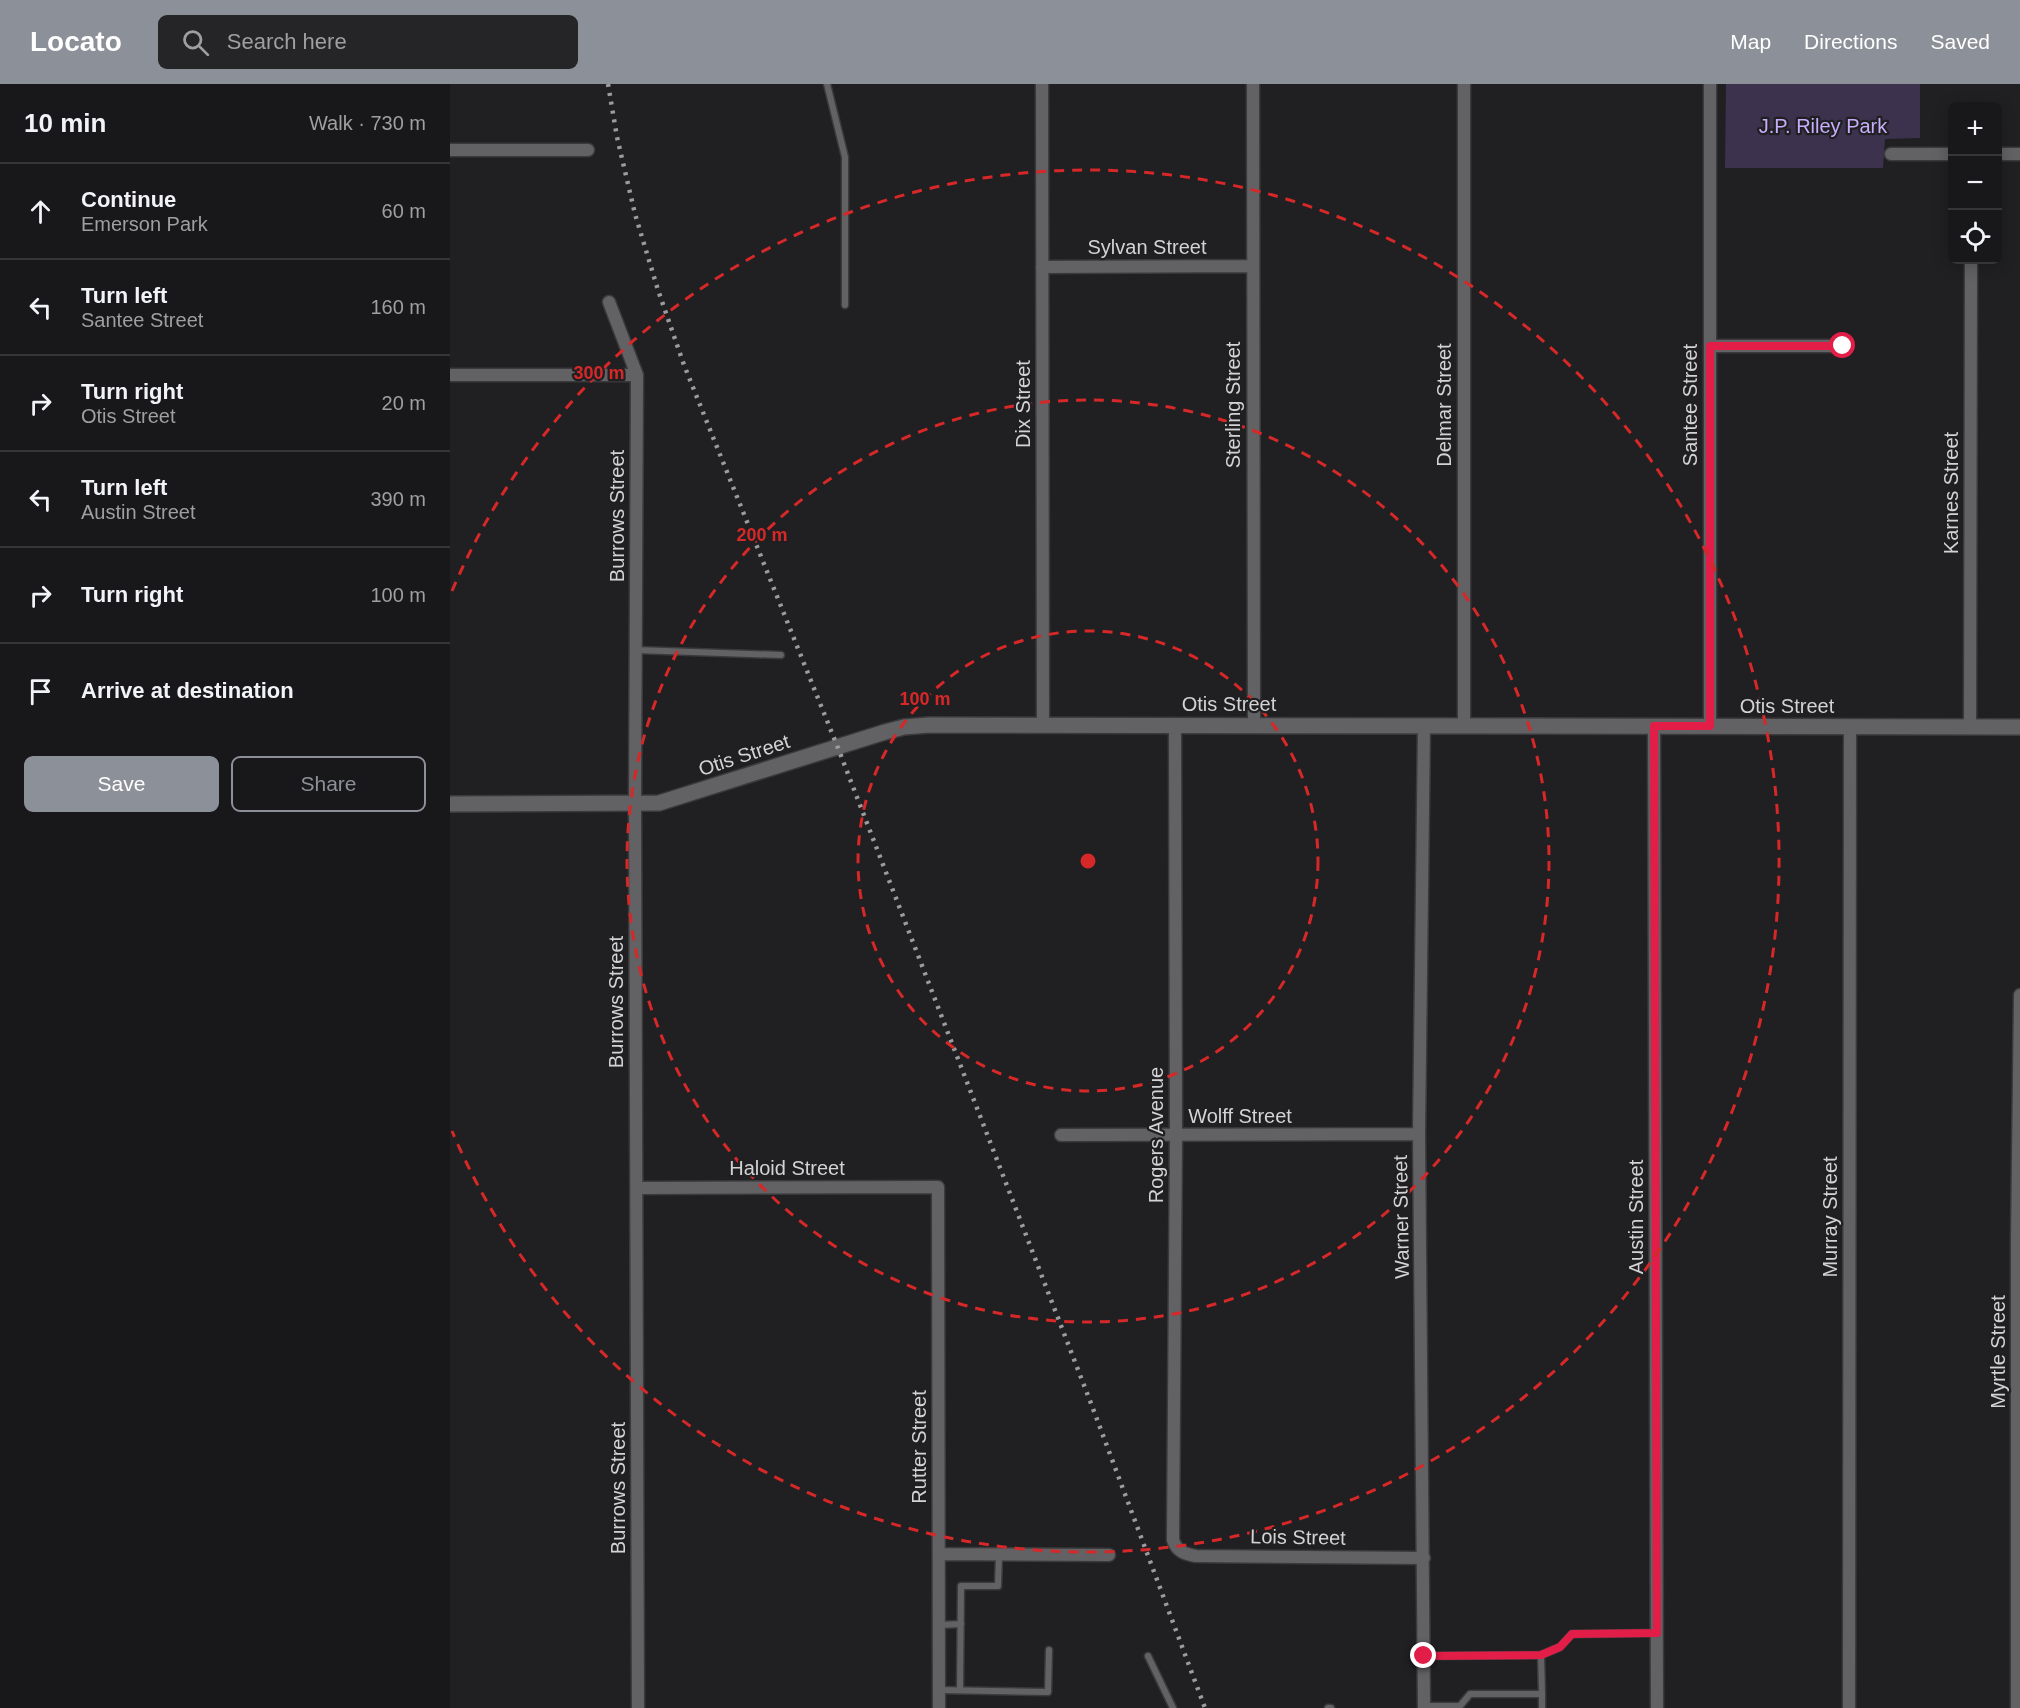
<!DOCTYPE html>
<html lang="en">
<head>
<meta charset="utf-8">
<style>
	:root { --surface:#181719; --page:#252426; --text:#f1f3f6; --muted:#9f9fa2; --line:#363638; --accent:#8c9099 }
	body { margin:0; font-family:Helvetica,sans-serif; background:var(--page); color:var(--text) }
	.controls { position:absolute; right:18px; top:18px; display:grid; overflow:hidden; border-radius:9px; box-shadow:0 3px 15px #0003 }
	.controls button { width:54px; height:54px; display:grid; place-items:center; padding:0; border:0; border-bottom:2px solid var(--line); background:var(--surface); color:var(--text); font:30px sans-serif }
	.stop { position:absolute; width:18px; height:18px; margin:-14px; border:4px solid #e11d48; border-radius:50%; background:#fff }
	.stop.end { background:#e11d48; border-color:#fff; box-shadow:0 2px 6px #0008 }
	.list { margin:0; padding:0; list-style:none }
	h2 { display:flex; justify-content:space-between; align-items:center; height:78px; margin:0; padding:0 24px; font-size:26px }
	h2 small { font-size:20px; font-weight:400; color:var(--muted) }
	.list li { display:grid; grid-template-columns:39px 1fr auto; gap:18px; align-items:center; box-sizing:border-box; height:96px; padding:0 24px; border-top:2px solid var(--line) }
	.list b { display:block; font-size:22px; white-space:nowrap }
	.list p { margin:0; font-size:20px; white-space:nowrap; color:var(--muted) }
	.list em { font-size:20px; font-style:normal; color:var(--muted) }
	.actions { display:flex; gap:12px; padding:18px 24px }
	.actions a { flex:1; padding:14px 0; border:2px solid var(--accent); border-radius:9px; text-align:center; font-size:21px; color:var(--accent) }
	.actions .main { background:var(--accent); color:#fff }
	.icon { flex:none; width:33px; height:33px; fill:none; stroke:currentColor; stroke-width:2; stroke-linecap:round; stroke-linejoin:round }
	.map { position:relative; flex:none; width:1570px; height:1624px; overflow:hidden }
	header { display:flex; align-items:center; gap:36px; box-sizing:border-box; height:84px; padding:0 30px; background:var(--accent); color:#fff }
	header strong { font-size:28px }
	nav { display:flex; gap:33px; margin-inline-start:auto; font-size:21px }
	.search { width:420px; height:54px; background:var(--page); display:flex; align-items:center; gap:15px; box-sizing:border-box; padding:0 21px; border-radius:9px; color:var(--muted); font-size:22px }
	main { display:flex }
	aside { flex:1; background:var(--surface) }
	.map>svg:first-child { display:block }
	.park { fill:#3c324e }
	.lines { fill:none; stroke-linecap:round; stroke-linejoin:round }
	.service-casing { stroke:#3a393b; stroke-width:9 }
	.minor-casing { stroke:#3a393b; stroke-width:15 }
	.tertiary-casing { stroke:#3a393b; stroke-width:18 }
	.service { stroke:#626164; stroke-width:6 }
	.minor { stroke:#626164; stroke-width:12 }
	.tertiary { stroke:#626164; stroke-width:15 }
	.rail { stroke:#9c9b9d; stroke-width:4.5; stroke-dasharray:3 6; stroke-linecap:butt }
	.route { stroke:#e11d48; stroke-width:8 }
	.ring { fill:none; stroke:#d62828; stroke-width:3; stroke-dasharray:10 8 }
	.labels { text-anchor:middle; stroke-width:4.5; stroke-linejoin:round; paint-order:stroke }
	.park-label { font-size:20px; fill:#c9adfd; stroke:#201f21 }
	.street-label { font-size:20px; fill:#d3d2d4; stroke:#201f21 }
	.centre { fill:#d62828; stroke:#201f21; stroke-width:3 }
	.ring-label { font-size:18px; text-anchor:middle; font-weight:bold; fill:#d62828; stroke:#201f21; stroke-width:4.5; stroke-linejoin:round; paint-order:stroke }
</style>
</head>
<body>
<header>
<strong>Locato</strong>
<div class="search"><svg class="icon" aria-label="search" viewBox="0 0 24 24"><circle cx="10" cy="10" r="6"/><path d="M15 15l6 6"/></svg>Search here</div>
<nav><a>Map</a><a>Directions</a><a>Saved</a></nav>
</header>
<main>
<aside>
<h2>10 min<small>Walk · 730 m</small></h2>
<ul class="list">
<li><svg class="icon" aria-label="ahead" viewBox="0 0 24 24"><path d="M12 20V5M6 11l6-6 6 6"/></svg><div><b>Continue</b><p>Emerson Park</p></div><em>60 m</em></li>
<li><svg class="icon" aria-label="left" viewBox="0 0 24 24"><path d="M17 20v-9H6M10 6l-5 5 5 5"/></svg><div><b>Turn left</b><p>Santee Street</p></div><em>160 m</em></li>
<li><svg class="icon" aria-label="right" viewBox="0 0 24 24"><path d="M7 20v-9h11M14 6l5 5-5 5"/></svg><div><b>Turn right</b><p>Otis Street</p></div><em>20 m</em></li>
<li><svg class="icon" aria-label="left" viewBox="0 0 24 24"><path d="M17 20v-9H6M10 6l-5 5 5 5"/></svg><div><b>Turn left</b><p>Austin Street</p></div><em>390 m</em></li>
<li><svg class="icon" aria-label="right" viewBox="0 0 24 24"><path d="M7 20v-9h11M14 6l5 5-5 5"/></svg><div><b>Turn right</b></div><em>100 m</em></li>
<li><svg class="icon" aria-label="arrive" viewBox="0 0 24 24"><path d="M6 21V4h12l-3 4 3 4H6"/></svg><div><b>Arrive at destination</b></div></li>
</ul>
<div class="actions"><a class="main">Save</a><a>Share</a></div>
</aside>
<div class="map">
<svg width="1570" height="1624" viewBox="0 0 1570 1624">
	<rect width="100%" height="100%" fill="#201f21"/>
	<path class="park" d="M1276 0H1470V54L1435 55 1433 84H1275Z"/>
	<g class="lines">
		<g class="service-casing">
			<path id="service" d="M377 0 395 73V221
				M186 566 331 571
				M489 1541 511 1540
				M1091 1571 1110 1563 1122 1550 1207 1549
				M698 1572 723 1624
				M489 1606 598 1608 599 1566
				M510 1606 511 1502H548L549 1471
				M974 1622H1010L1020 1610H1092L1091 1571 974 1572
				M878 1624H881
				M1092 1624V1610"/>
		</g>
		<g class="minor-casing">
			<path id="minor" d="M592 0 593 641
				M803 0 804 641
				M1014 0V642
				M1260 0V642
				M0 66H138
				M1441 70H1502
				M1548 70H1570
				M592 183 802 182
				M159 218 187 291 185 720 188 1624
				M1260 262H1393
				M0 291H187
				M725 641 726 1052 723 1456C727 1468 735 1470 746 1472L974 1474
				M1204 642 1207 1624
				M1520 643 1521 176
				M611 1051 969 1050
				M187 1104 488 1103 489 1624
				M489 1470 659 1471
				M974 1624 969 1050 974 642
				M1399 1624 1400 643
				M1567 1624V1159L1570 911"/>
		</g>
		<g class="tertiary-casing">
			<path id="tertiary" d="M0 720 209 719 435 648 454 643 479 641 1570 643"/>
		</g>
		<use href="#service" class="service"/>
		<use href="#minor" class="minor"/>
		<use href="#tertiary" class="tertiary"/>
		<path class="rail" d="M158 0 167 53 185 130 208 206 234 281 388 664 642 1322 755 1624"/>
	</g>
	<g class="lines">
		<path class="route" d="M974 1572 1091 1571 1110 1563 1122 1550 1207 1549 1204 642H1260V262H1393"/>
	</g>
	<g class="ring">
		<circle cx="638" cy="777" r="230"/>
		<circle cx="638" cy="777" r="461"/>
		<path d="M2 507A691 691 0 1 1 2 1047"/>
	</g>
	<g class="labels">
		<g class="park-label">
			<text x="1373" y="49">J.P. Riley Park</text>
		</g>
		<g class="street-label">
			<text x="697" y="170">Sylvan Street</text>
			<text transform="translate(573 320) rotate(-90)" y="7">Dix Street</text>
			<text transform="translate(783 321) rotate(-90)" y="7">Sterling Street</text>
			<text transform="translate(994 321) rotate(-90)" y="7">Delmar Street</text>
			<text transform="translate(1240 321) rotate(-90)" y="7">Santee Street</text>
			<text transform="translate(1501 409) rotate(-90)" y="7">Karnes Street</text>
			<text transform="translate(167 432) rotate(-90)" y="7">Burrows Street</text>
			<text x="779" y="627">Otis Street</text>
			<text x="1337" y="629">Otis Street</text>
			<text transform="translate(294 671) rotate(-18)" y="7">Otis Street</text>
			<text transform="translate(166 918) rotate(-90)" y="7">Burrows Street</text>
			<text x="790" y="1039">Wolff Street</text>
			<text transform="translate(706 1051) rotate(-90)" y="7">Rogers Avenue</text>
			<text x="337" y="1091">Haloid Street</text>
			<text transform="translate(951 1133) rotate(-91)" y="7">Warner Street</text>
			<text transform="translate(1186 1133) rotate(-90)" y="7">Austin Street</text>
			<text transform="translate(1380 1133) rotate(-90)" y="7">Murray Street</text>
			<text transform="translate(1548 1268) rotate(-90)" y="7">Myrtle Street</text>
			<text transform="translate(469 1363) rotate(-90)" y="7">Rutter Street</text>
			<text transform="translate(168 1404) rotate(-90)" y="7">Burrows Street</text>
			<text transform="translate(848 1453) rotate(1)" y="7">Lois Street</text>
		</g>
	</g>
	<circle cx="638" cy="777" r="9" class="centre"/>
	<g class="ring-label">
		<text x="149" y="295">300 m</text>
		<text x="312" y="457">200 m</text>
		<text x="475" y="621">100 m</text>
	</g>
</svg>
<div class="controls">
<button>+</button>
<button>−</button>
<button><svg class="icon" aria-label="locate" viewBox="0 0 24 24"><circle cx="12" cy="12" r="6"/><path d="M12 2v4M12 18v4M2 12h4M18 12h4"/></svg></button>
</div>
<div class="stop" style="left:1393px;top:262px"></div>
<div class="stop end" style="left:974px;top:1572px"></div>
</div>
</main>
</body>
</html>
